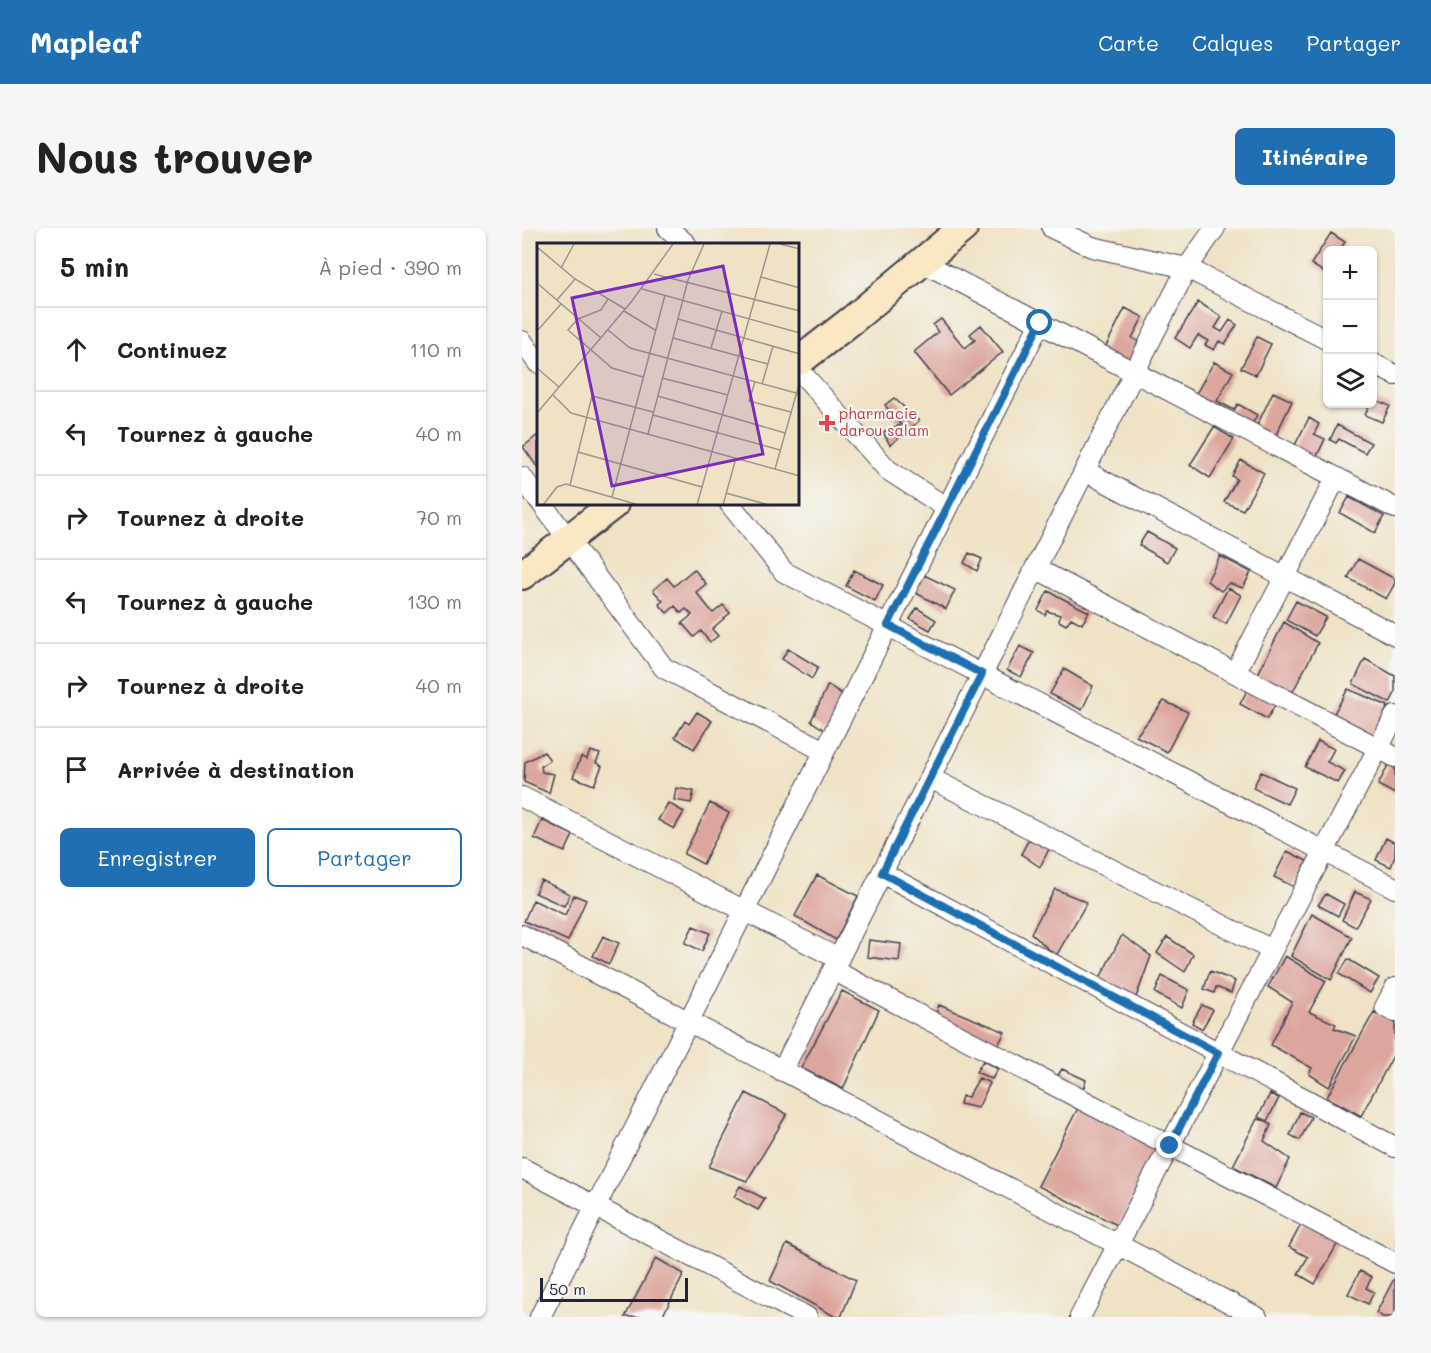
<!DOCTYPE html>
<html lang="fr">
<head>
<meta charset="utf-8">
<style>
	:root { --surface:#fff; --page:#f6f6f6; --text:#222; --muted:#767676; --line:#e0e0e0; --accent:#1f6fb2 }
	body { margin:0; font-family:Mali,sans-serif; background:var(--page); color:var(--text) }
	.controls { position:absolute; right:18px; top:18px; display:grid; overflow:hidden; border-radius:9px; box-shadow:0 2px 4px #0004 }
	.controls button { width:54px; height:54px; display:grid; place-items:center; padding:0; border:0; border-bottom:2px solid var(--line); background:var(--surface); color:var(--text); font:30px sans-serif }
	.scale { position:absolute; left:18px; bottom:15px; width:148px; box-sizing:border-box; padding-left:6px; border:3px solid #22223b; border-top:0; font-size:16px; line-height:21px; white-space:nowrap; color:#22223b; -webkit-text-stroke:4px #f6f6f2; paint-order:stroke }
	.stop { position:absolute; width:18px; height:18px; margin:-14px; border:4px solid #1f6fb2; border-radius:50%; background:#fff }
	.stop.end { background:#1f6fb2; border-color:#fff; box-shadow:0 2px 6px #0008 }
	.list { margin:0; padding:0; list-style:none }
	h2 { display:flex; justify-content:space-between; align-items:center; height:78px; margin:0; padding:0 24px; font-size:26px }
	h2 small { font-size:20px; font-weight:400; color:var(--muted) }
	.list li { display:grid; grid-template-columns:39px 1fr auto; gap:18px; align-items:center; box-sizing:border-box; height:84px; padding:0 24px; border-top:2px solid var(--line) }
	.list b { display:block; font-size:22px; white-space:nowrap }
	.list em { font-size:20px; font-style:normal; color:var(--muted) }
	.actions { display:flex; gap:12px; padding:18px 24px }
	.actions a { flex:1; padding:14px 0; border:2px solid var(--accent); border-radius:9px; text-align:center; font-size:21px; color:var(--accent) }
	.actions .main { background:var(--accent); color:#fff }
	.icon { flex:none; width:33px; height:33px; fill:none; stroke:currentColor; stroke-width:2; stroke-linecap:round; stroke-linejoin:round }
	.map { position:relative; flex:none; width:873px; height:1089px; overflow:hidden; border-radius:9px }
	header { display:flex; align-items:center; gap:36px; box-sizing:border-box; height:84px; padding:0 30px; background:var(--accent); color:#fff }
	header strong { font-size:28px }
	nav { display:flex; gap:33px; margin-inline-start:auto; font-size:21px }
	.intro { display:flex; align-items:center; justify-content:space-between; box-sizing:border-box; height:144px; padding:0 36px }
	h1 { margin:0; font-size:42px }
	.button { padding:15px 27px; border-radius:9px; background:var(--accent); color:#fff; font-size:21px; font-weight:700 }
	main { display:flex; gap:36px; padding:0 36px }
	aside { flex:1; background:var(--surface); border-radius:9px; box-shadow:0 2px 4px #0004 }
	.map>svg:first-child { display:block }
	.building { fill:#dca59d }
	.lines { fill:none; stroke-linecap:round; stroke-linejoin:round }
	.street-casing { stroke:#413f50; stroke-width:22 }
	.secondary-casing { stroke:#413f50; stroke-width:32 }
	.street { stroke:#fff; stroke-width:20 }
	.secondary { stroke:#fae7c3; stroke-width:28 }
	.route { stroke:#1f6fb2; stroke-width:8 }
	.health-dot { fill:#e0444e; stroke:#f6f6f2; stroke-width:2 }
	.labels { text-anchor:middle; stroke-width:4.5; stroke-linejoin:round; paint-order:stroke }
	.health-label { font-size:15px; fill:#be3a42; stroke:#f6f6f2; text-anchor:start }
	.inset-road { fill:none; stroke:#9d958e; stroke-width:1.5 }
	.view { fill:#7b2cbf; fill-opacity:0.15; stroke:#7b2cbf; stroke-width:3 }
	.inset-edge { fill:none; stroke:#22223b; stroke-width:3 }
</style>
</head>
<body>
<header>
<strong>Mapleaf</strong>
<nav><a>Carte</a><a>Calques</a><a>Partager</a></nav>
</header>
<div class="intro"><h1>Nous trouver</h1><a class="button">Itinéraire</a></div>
<main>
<aside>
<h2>5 min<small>À pied · 390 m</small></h2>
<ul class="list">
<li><svg class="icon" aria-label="ahead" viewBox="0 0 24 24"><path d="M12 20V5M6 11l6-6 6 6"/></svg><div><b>Continuez</b></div><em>110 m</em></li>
<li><svg class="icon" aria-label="left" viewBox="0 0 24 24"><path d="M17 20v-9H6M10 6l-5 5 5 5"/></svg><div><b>Tournez à gauche</b></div><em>40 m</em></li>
<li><svg class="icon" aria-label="right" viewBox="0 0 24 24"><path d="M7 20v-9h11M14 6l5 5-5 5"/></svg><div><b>Tournez à droite</b></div><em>70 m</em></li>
<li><svg class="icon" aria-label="left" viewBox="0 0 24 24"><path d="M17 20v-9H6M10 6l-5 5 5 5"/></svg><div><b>Tournez à gauche</b></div><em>130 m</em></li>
<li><svg class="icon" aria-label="right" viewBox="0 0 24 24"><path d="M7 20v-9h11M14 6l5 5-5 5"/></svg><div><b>Tournez à droite</b></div><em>40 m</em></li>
<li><svg class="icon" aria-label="arrive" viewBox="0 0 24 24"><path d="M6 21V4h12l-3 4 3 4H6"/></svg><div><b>Arrivée à destination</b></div></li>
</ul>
<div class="actions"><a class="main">Enregistrer</a><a>Partager</a></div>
</aside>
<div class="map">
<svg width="873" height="1089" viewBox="0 0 873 1089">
	<rect width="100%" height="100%" fill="#f6f6f2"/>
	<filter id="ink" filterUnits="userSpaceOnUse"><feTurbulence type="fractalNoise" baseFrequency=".0167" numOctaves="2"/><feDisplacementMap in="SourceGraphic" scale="12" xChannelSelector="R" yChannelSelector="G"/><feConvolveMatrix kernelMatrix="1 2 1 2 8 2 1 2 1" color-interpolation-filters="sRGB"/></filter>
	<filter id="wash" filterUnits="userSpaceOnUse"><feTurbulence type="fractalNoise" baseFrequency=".008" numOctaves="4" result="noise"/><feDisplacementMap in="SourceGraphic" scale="24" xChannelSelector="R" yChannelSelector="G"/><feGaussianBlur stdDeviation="1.35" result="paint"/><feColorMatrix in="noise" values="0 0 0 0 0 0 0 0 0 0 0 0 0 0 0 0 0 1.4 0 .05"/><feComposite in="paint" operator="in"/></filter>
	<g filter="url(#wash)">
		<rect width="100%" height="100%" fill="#efe2c5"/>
		<g id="blocks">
			<path class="building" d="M809 5 823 14 818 22H806V41L803 45 789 36Z
				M676 74 700 89 693 100 700 104 708 92 715 97 703 116 697 113 692 122 683 117 686 113 676 107 668 120 653 110Z
				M603 80 621 89 610 110 621 116 609 141 580 126Z
				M419 91 443 120 453 112 448 106 459 97 481 124 427 167 392 124 416 104 411 97Z
				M735 109 749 116 734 147 719 140Z
				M692 134 711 144 695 173 712 182 716 176 735 187 727 202 671 171Z
				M751 164 770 173 752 211 733 202Z
				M372 170 397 193 368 217 361 204 379 197 363 177Z
				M850 170 868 178 860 194 843 187 848 176H850Z
				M787 190 797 196 792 206 803 211 794 230 772 219Z
				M815 197 849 215 843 225 817 211 814 215 808 212Z
				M692 199 712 211 688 250 668 237Z
				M16 207V240L1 219Z
				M719 232 742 245 721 282 702 274 715 251 710 248Z
				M827 269 862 288 853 305 818 285Z
				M625 304 653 320 645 334 617 317Z
				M447 325 460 331 455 343 442 335Z
				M698 328 729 344 721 360 707 355 699 363 685 353Z
				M836 331 873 351V355L864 371 826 350Z
				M172 341 184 356 174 364 191 385 201 377 208 385 190 401 196 408 188 414 179 403 172 409 160 395 170 387 164 381 159 385 153 378 145 385 137 376 141 373 131 362 145 350 152 358Z
				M332 342 361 357 353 373 324 358Z
				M402 347 433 362 424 381 392 364Z
				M706 360 719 367 704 396 691 389Z
				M526 363 567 384 560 396 549 390 544 397 537 393 538 387 525 383 523 387 516 382Z
				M774 373 804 389 793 408 764 392Z
				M395 380 414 392 408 402 388 391Z
				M762 394 796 415 768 469 733 452Z
				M498 418 512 425 499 449 485 442Z
				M266 421 296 439 290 451 260 431Z
				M843 431 873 448V465L868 475 831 456Z
				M542 441 571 458 560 482 528 466Z
				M306 457 323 468 307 505 289 493Z
				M727 459 755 474 745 491 718 476Z
				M826 461 866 478 848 515 807 494Z
				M642 473 666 484 645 524 614 508Z
				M175 484 190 493 172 521 153 509 163 493 167 496Z
				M796 513 812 521 805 534 823 543 816 555 783 539Z
				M68 523 78 526 74 535 80 538 72 557 51 549 59 529 65 531Z
				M22 524 28 532 19 538 20 544 32 546 27 565 2 554 3 534Z
				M869 532 873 534V566L856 557Z
				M739 544 773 560 765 576 731 560Z
				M154 560 172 563 169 575 152 572Z
				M146 575 162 584 152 601 136 592Z
				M188 575 207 585 181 636 162 626Z
				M20 592 51 607 43 624 12 610Z
				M864 610 873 615V628L869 639 854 632Z
				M507 611 527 621 518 639 499 626Z
				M765 623 785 633 772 659 752 649Z
				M295 647 336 668 314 712 273 688Z
				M19 652 48 666 42 678 13 665Z
				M533 661 565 674 534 728 509 705Z
				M833 664 849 671 833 699 820 692Z
				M804 666 822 676 816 688 796 677Z
				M52 667 64 672 46 713 2 693 11 672 43 687Z
				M790 686 830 709 809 752 769 728Z
				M171 698 188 705 180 723 163 715Z
				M600 707 629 728 613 772 578 750Z
				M81 708 97 715 87 736 71 728Z
				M645 709 671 726 663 744 635 725Z
				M347 712 379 716 377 733 345 729Z
				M763 728 804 753 787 784 814 796 812 800 834 808 807 859 787 846 790 840 749 817 770 774 746 759Z
				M826 731 857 750 848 765 817 746Z
				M688 743 713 753 709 765 694 759 692 765 682 761Z
				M640 748 667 762 660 780 633 765Z
				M320 763 357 782 321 861 279 840Z
				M417 777 483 804 474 821 412 791Z
				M680 777 691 782 680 801 670 795Z
				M852 784 873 794V824L839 888 805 869Z
				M461 833 476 841 470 851 454 844Z
				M540 841 564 852 559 868 533 852Z
				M457 850 468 855 456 880 438 876 440 868 446 869Z
				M224 865 265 886 225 953 187 939Z
				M748 866 757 870 745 893 736 889Z
				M558 876 639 917 597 998 516 958Z
				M778 884 789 889 778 912 768 907Z
				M735 891 745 893 749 897 742 913 768 931 754 960 711 938Z
				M218 958 243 971 236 982 212 969Z
				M782 991 818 1011 793 1056 776 1046 786 1029 767 1019Z
				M265 1016 334 1052 319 1089H314L248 1053Z
				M134 1030 162 1046 140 1089H103Z
				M838 1043 850 1049 844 1060 852 1064 846 1076 826 1066Z
				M873 1049V1089H861L854 1085Z"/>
		</g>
	</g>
	<g filter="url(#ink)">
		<use href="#blocks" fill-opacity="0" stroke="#413f50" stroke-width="1.5"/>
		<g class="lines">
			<g class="street-casing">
				<path id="street" d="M146 0 164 16
					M530 0 570 19 665 40 806 112
					M400 34 873 280
					M0 113 16 135
					M850 135 873 147
					M276 141 366 242 425 280
					M563 243 873 407
					M0 249 16 271
					M20 276 142 440 302 523
					M208 276 262 344 873 660
					M513 340 873 529
					M713 445 814 250
					M408 550 750 722
					M0 569 317 731
					M360 645 873 919
					M0 707 735 1089
					M311 742 873 1035
					M873 760 863 779 873 784
					M260 843 665 40 693 0
					M0 940 285 1089
					M18 1089 518 95
					M558 1089 873 488"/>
			</g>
			<g class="secondary-casing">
				<path id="secondary" d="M276 134 330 92 441 0
					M0 347 92 276"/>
			</g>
			<use href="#street" class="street"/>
			<use href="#secondary" class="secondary"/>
		</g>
	</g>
	<g class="lines" filter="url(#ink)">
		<path class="route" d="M518 95 366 397 460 446 360 645 696 825 648 918"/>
	</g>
	<path class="health-dot" d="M302 186h6v6h6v6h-6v6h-6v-6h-6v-6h6z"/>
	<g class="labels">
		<g class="health-label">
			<text x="317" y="191">pharmacie<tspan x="317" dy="17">darou salam</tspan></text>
		</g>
	</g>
	<g transform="translate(15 15)">
		<rect width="262" height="262" fill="#efe2c5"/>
		<path class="inset-road" d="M243 1 263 6M0 4 38 36 88 66M24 25 37 1M117 31 263 68M224 34 263 45M0 40 64 95M105 46 263 90M71 56 64 67 41 76 31 87 75 125 106 134M20 57 38 36M87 68 118 87M141 76 263 111M71 87 93 105 263 151M0 88 24 61M136 95 231 121M174 105 185 68M0 125 22 144M125 135 191 152M218 139 212 158 254 169M225 141 236 103M16 152 34 170 263 233M121 153 248 190M0 170 95 58 136 1M116 172 243 207M111 191 151 37 167 1M41 209 165 244M238 226 263 138M33 242 55 153 116 169M189 250 232 262M75 254 128 52M6 262 20 244 29 241 102 262M160 262 233 1M186 262 199 215"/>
		<path class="view" d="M186 23 226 211 75 243 35 55Z"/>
		<rect width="262" height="262" class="inset-edge"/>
	</g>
</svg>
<div class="controls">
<button>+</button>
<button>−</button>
<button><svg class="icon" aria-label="layers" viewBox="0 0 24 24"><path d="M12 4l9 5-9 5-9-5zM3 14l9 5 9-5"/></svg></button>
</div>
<div class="scale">50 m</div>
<div class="stop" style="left:518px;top:95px"></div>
<div class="stop end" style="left:648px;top:918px"></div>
</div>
</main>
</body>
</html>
